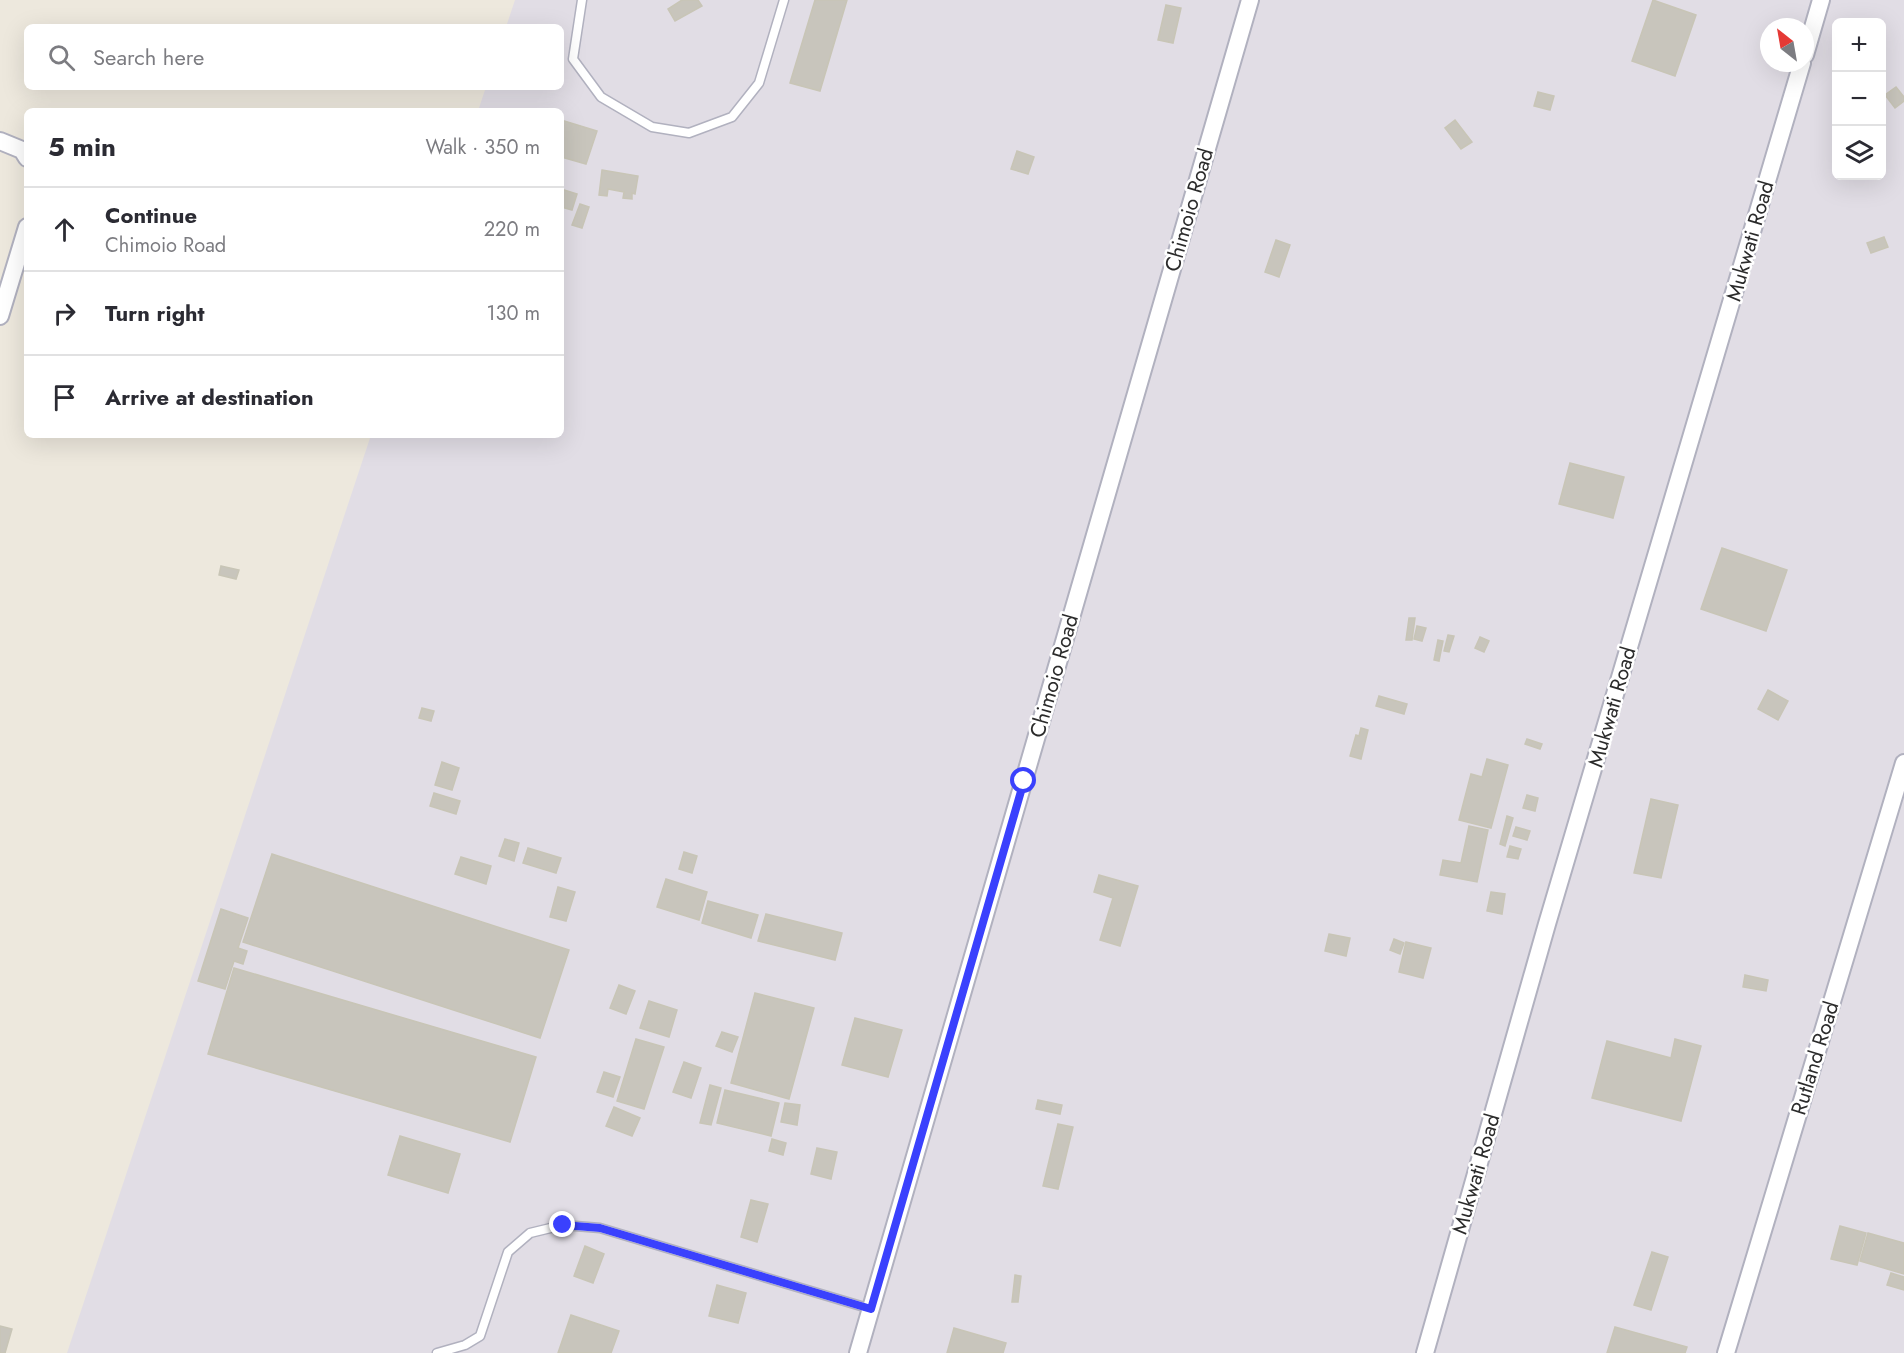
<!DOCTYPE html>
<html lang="en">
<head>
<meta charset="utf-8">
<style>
	:root { --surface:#fff; --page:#f2f2f3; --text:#2b2b33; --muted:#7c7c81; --line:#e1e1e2 }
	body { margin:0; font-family:Jost,sans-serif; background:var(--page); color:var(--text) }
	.controls { position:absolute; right:18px; top:18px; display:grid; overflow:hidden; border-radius:9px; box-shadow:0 6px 24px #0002 }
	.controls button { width:54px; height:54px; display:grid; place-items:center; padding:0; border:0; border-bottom:2px solid var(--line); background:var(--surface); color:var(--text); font:30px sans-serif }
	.compass { position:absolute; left:1760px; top:18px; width:54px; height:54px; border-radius:50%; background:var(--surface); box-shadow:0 6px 24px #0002; rotate:329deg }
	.stop { position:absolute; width:18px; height:18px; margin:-14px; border:4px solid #3a41fd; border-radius:50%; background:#fff }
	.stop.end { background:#3a41fd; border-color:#fff; box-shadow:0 2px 6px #0008 }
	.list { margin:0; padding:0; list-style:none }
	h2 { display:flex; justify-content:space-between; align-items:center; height:78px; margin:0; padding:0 24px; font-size:26px }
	h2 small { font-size:20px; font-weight:400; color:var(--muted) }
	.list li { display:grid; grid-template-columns:39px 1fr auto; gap:18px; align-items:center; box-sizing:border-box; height:84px; padding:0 24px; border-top:2px solid var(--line) }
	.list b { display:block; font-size:22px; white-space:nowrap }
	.list p { margin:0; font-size:20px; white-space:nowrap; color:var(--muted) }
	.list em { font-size:20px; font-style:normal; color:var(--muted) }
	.icon { flex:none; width:33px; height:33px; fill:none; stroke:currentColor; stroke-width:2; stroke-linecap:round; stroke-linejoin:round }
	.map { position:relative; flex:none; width:1904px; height:1353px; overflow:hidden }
	.search { position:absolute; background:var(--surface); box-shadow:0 6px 24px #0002; left:24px; top:24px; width:540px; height:66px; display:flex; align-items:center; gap:15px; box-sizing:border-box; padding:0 21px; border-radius:9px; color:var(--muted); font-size:22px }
	.panel { position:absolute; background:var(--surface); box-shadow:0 6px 24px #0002; left:24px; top:108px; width:540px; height:330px; border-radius:9px }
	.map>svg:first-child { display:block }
	.industrial { fill:#e1dde5; fill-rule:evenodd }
	.building { fill:#c8c5bc; stroke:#c8c5b6; stroke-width:1.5 }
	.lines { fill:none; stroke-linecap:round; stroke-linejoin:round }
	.service-casing { stroke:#b1b1bf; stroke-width:11 }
	.minor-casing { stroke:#b1b1bf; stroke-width:20 }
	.service { stroke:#fff; stroke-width:8 }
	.minor { stroke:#fff; stroke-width:16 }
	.route { stroke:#3a41fd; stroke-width:8 }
	.labels { text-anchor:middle; stroke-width:5; stroke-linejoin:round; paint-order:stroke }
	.street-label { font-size:21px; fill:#2b2b2b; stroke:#fff }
</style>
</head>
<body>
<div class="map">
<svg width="1904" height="1353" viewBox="0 0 1904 1353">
	<rect width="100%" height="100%" fill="#ede8dd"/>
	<path class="industrial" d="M515 0H1904V1353H67L371 435H561V111H478L486 87H561V27H506ZM1836 22H1882V176H1836ZM1769 27H1805V63H1769Z"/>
	<path class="building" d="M682 0H698L702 6 675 21 668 9Z
		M815 0H847L820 91 790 83Z
		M1653 0 1696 15 1675 76 1632 61Z
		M1166 5 1181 8 1173 43 1158 40Z
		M1896 87 1904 97V101L1895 108 1885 95Z
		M1538 92 1554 96 1550 110 1534 106Z
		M561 120 597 131 586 164 561 157Z
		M1455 120 1472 142 1461 149 1445 128Z
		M1017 151 1034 157 1028 174 1011 169Z
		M602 170 638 176 635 194 632 193V199L623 198 624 192 608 189 607 196 599 195Z
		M561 189 577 194 572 210 561 207Z
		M580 204 589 207 582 228 572 225Z
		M1884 237 1888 247 1871 253 1867 243Z
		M1276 240 1290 245 1279 277 1265 272Z
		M1570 463 1624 477 1613 518 1559 504Z
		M1722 548 1787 570 1766 631 1701 609Z
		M221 566 239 570 236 579 219 575Z
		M1409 618H1415L1412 640H1406Z
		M1417 626 1426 628 1422 641 1414 639Z
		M1448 635 1454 636 1449 652 1444 651Z
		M1480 637 1489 641 1484 652 1475 648Z
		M1438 640 1443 641 1439 661 1434 660Z
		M1768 690 1788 701 1778 720 1758 709Z
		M1379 696 1407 704 1404 714 1376 706Z
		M422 708 434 711 431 721 419 718Z
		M1361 728 1368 730 1361 759 1350 756 1356 735 1359 736Z
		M1527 739 1542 744 1540 749 1525 744Z
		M1487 759 1508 765 1491 828 1459 820 1471 774 1482 777Z
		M442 762 459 768 452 790 435 785Z
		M434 793 460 801 456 814 430 806Z
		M1527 795 1538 798 1535 811 1523 808Z
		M1651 799 1678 805 1661 878 1634 873Z
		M1507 816 1513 818 1505 846 1500 844Z
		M1469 826 1488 830 1477 882 1440 875 1443 860 1461 863Z
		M1516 827 1530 831 1527 840 1513 836Z
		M505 839 519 843 514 861 499 856Z
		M1510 846 1521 849 1518 859 1507 857Z
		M528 848 561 858 556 873 523 863Z
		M684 852 697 856 692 873 679 869Z
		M272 854 569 950 540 1038 243 942Z
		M461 857 491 866 486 884 455 874Z
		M1099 875 1138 886 1120 946 1100 940 1113 898 1094 892Z
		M666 879 707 892 699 920 657 907Z
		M558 887 575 892 566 921 550 917Z
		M1491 892 1505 894 1502 914 1487 911Z
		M708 901 758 915 751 938 702 923Z
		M221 909 248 918 238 948 247 951 243 964 234 961 225 989 198 981Z
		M766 914 842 933 835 960 758 941Z
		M1329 934 1350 938 1346 956 1325 951Z
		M1394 939 1404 943 1400 954 1390 950Z
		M1406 942 1431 948 1423 978 1399 972Z
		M234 968 536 1057 510 1142 208 1054Z
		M1745 975 1768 980 1766 991 1743 987Z
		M619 985 635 991 626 1014 610 1008Z
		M755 993 814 1008 789 1099 731 1083Z
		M649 1001 677 1010 669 1037 640 1028Z
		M855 1018 902 1030 888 1077 842 1065Z
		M722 1032 738 1037 732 1052 716 1046Z
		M636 1039 664 1047 644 1109 617 1101Z
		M1675 1039 1701 1046 1681 1121 1592 1098 1607 1041 1671 1058Z
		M684 1062 701 1068 691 1098 673 1092Z
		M604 1072 620 1077 613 1097 597 1092Z
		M710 1085 721 1088 711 1125 700 1123Z
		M725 1090 779 1103 771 1136 717 1123Z
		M1038 1100 1062 1105 1060 1114 1036 1109Z
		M785 1103 800 1105 797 1125 781 1122Z
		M614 1107 640 1118 632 1136 606 1126Z
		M1058 1124 1073 1127 1058 1189 1043 1186Z
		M400 1136 460 1154 448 1193 388 1175Z
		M772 1139 786 1143 783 1155 769 1151Z
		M817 1148 837 1152 831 1179 811 1174Z
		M751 1200 768 1204 757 1242 741 1237Z
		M1840 1226 1866 1233 1857 1265 1831 1259Z
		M1868 1233 1904 1243V1274L1860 1261Z
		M585 1246 604 1254 593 1283 574 1276Z
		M1652 1252 1668 1257 1651 1310 1634 1305Z
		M1891 1273 1904 1277V1290L1887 1285Z
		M1015 1275 1021 1276 1018 1302H1012Z
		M717 1285 746 1293 738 1323 709 1316Z
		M571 1315 619 1331 611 1353H558Z
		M0 1326 12 1329 5 1353H0Z
		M1615 1327 1687 1347 1685 1353H1607Z
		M954 1328 1006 1343 1003 1353H947Z"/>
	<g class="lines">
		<g class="service-casing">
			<path id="service" d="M582 0 573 59 601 97 652 127 689 133 732 117 759 83 784 0
				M437 1353 465 1345 480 1336 508 1252 530 1233 563 1225 600 1228 871 1309"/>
		</g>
		<g class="minor-casing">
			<path id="minor" d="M1805 55 1821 0
				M0 141 22 150 27 158
				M0 316 27 227
				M858 1353 1250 0
				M1425 1353 1547 924 1802 63
				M1726 1353 1904 763"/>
		</g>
		<use href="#service" class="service"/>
		<use href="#minor" class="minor"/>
	</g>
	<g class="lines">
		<path class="route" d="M563 1225 600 1228 871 1309 1024 781"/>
	</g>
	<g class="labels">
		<g class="street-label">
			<text transform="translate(1189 210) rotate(-74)" y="7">Chimoio Road</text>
			<text transform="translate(1750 241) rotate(-74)" y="7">Mukwati Road</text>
			<text transform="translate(1054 676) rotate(-74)" y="7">Chimoio Road</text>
			<text transform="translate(1612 707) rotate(-74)" y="7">Mukwati Road</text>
			<text transform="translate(1815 1058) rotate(-73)" y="7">Rutland Road</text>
			<text transform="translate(1476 1174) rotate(-74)" y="7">Mukwati Road</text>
		</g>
	</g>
</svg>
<div class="controls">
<button>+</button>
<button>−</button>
<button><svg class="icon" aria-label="layers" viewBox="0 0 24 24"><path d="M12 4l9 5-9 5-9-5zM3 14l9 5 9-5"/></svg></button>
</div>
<svg class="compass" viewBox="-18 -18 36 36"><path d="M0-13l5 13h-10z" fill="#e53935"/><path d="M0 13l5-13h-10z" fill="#7c7c81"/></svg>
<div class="stop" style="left:1024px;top:781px"></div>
<div class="stop end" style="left:563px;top:1225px"></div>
<div class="search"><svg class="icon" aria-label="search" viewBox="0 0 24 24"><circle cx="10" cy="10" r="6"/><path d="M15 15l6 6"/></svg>Search here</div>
<section class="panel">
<h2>5 min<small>Walk · 350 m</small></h2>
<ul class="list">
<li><svg class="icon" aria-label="ahead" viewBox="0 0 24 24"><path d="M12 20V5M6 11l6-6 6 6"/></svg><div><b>Continue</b><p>Chimoio Road</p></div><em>220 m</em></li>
<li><svg class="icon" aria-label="right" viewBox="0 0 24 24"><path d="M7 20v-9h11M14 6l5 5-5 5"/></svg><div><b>Turn right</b></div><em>130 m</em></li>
<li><svg class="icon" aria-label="arrive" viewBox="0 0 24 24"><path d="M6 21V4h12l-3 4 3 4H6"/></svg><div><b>Arrive at destination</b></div></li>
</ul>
</section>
</div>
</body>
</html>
